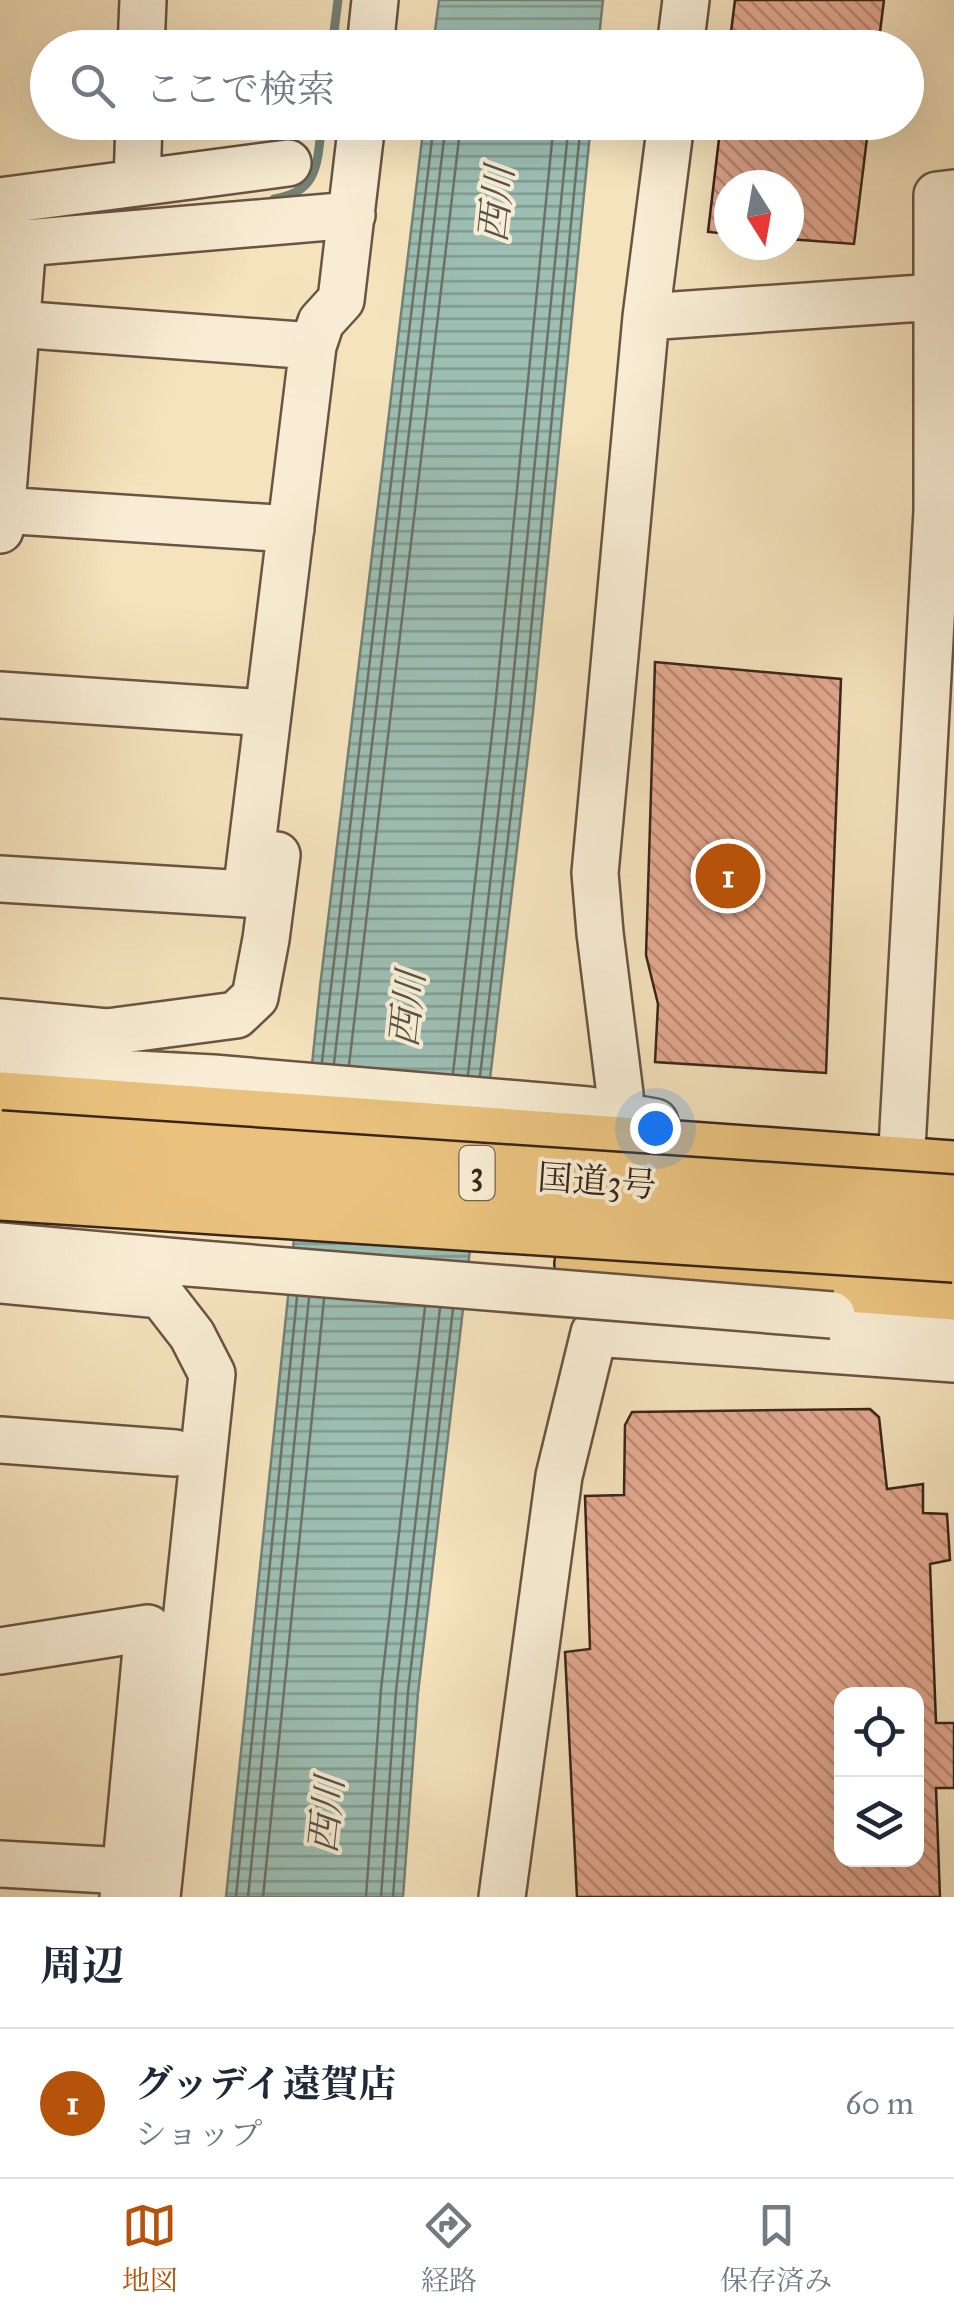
<!DOCTYPE html>
<html lang="ja">
<head>
<meta charset="utf-8">
<style>
	:root { --surface:#fff; --page:#f6f6f7; --text:#1f2937; --muted:#747a83; --line:#e0e1e3; --accent:#b45309 }
	body { margin:0; font-family:"IM FELL Great Primer","Noto Serif JP",serif; background:var(--page); color:var(--text) }
	.controls { position:absolute; right:30px; bottom:30px; display:grid; overflow:hidden; border-radius:20px; box-shadow:0 10px 40px #0002 }
	.controls button { width:90px; height:90px; display:grid; place-items:center; padding:0; border:0; border-bottom:2px solid var(--line); background:var(--surface); color:var(--text); font:50px sans-serif }
	.compass { position:absolute; left:714px; top:170px; width:90px; height:90px; border-radius:50%; background:var(--surface); box-shadow:0 10px 40px #0002; rotate:169deg }
	.you { position:absolute; left:655px; top:1128px; width:35px; height:35px; margin:-25px; border:8px solid #fff; border-radius:50%; background:#1a73e8; box-shadow:0 0 0 15px #1a73e833 }
	.badge { display:grid; place-items:center; width:65px; height:65px; border-radius:50%; background:var(--accent); color:#fff; font-size:32px; font-weight:700 }
	.pin { position:absolute; translate:-50% -50%; border:5px solid #fff; box-shadow:0 2px 10px #0006 }
	.list { margin:0; padding:0; list-style:none }
	h2 { display:flex; justify-content:space-between; align-items:center; height:130px; margin:0; padding:0 40px; font-size:42px }
	h2 small { font-size:32px; font-weight:400; color:var(--muted) }
	.list li { display:grid; grid-template-columns:65px 1fr auto; gap:30px; align-items:center; box-sizing:border-box; height:150px; padding:0 40px; border-top:2px solid var(--line) }
	.list b { display:block; font-size:38px; white-space:nowrap }
	.list p { margin:0; font-size:32px; white-space:nowrap; color:var(--muted) }
	.list em { font-size:32px; font-style:normal; color:var(--muted) }
	.icon { flex:none; width:55px; height:55px; fill:none; stroke:currentColor; stroke-width:2; stroke-linecap:round; stroke-linejoin:round }
	.map { position:relative; flex:none; width:954px; height:1897px; overflow:hidden }
	.search { position:absolute; background:var(--surface); box-shadow:0 10px 40px #0002; left:30px; right:30px; top:30px; height:110px; display:flex; align-items:center; gap:25px; box-sizing:border-box; padding:0 35px; border-radius:55px; color:var(--muted); font-size:38px }
	.sheet { height:280px; background:var(--surface) }
	nav { display:flex; justify-content:space-around; align-items:center; box-sizing:border-box; height:140px; border-top:2px solid var(--line); background:var(--surface); font-size:28px; color:var(--muted) }
	nav a { display:grid; justify-items:center; gap:5px }
	nav .on { color:var(--accent) }
	.map>svg:first-child { display:block }
	.water { fill:url(#water-rules); stroke:#758176; stroke-width:2.5 }
	.lines { fill:none; stroke-linecap:round; stroke-linejoin:round }
	.shore { stroke:#6c7266; stroke-width:2.5 }
	.stream { stroke:#758176; stroke-width:9 }
	.building { fill:url(#building-back-hatch); stroke:#3b251a; stroke-width:2.5; fill-rule:evenodd }
	.minor-tunnel { stroke:#d0bd9c; stroke-width:45; stroke-dasharray:45 22; stroke-linecap:butt }
	.minor-casing { stroke:#6a5443; stroke-width:50 }
	.highway-casing { stroke:#3b251a; stroke-width:60 }
	.minor { stroke:#f8edd4; stroke-width:45 }
	.highway { stroke:#eac27e; stroke-width:55 }
	.minor-bridge-casing { stroke:#6a5443; stroke-width:50; stroke-linecap:butt }
	.highway-bridge-casing { stroke:#3b251a; stroke-width:60; stroke-linecap:butt }
	.minor-bridge { stroke:#f8edd4; stroke-width:45 }
	.highway-bridge { stroke:#eac27e; stroke-width:55 }
	.labels { text-anchor:middle; stroke-width:8; stroke-linejoin:round; paint-order:stroke }
	.shield { fill:#f8edd4; stroke:#746152; stroke-width:2.5 }
	.shield-label { font-size:32px; font-weight:bold; fill:#3b251a }
	.street-label { font-size:35px; fill:#3b251a; stroke:#f8edd4 }
	.water-label { font-size:38px; font-style:italic; fill:#585348; stroke:#f8edd4 }
</style>
</head>
<body>
<div class="map">
<svg width="954" height="1897" viewBox="0 0 954 1897">
	<defs>
		<pattern id="water-rules" width="6" height="5" patternUnits="userSpaceOnUse" patternTransform="scale(2.5)"><rect width="6" height="5" fill="#9cbeb3"/><path d="M0 2.5h6" fill="none" stroke="#809a91"/></pattern>
		<pattern id="building-back-hatch" width="6" height="6" patternUnits="userSpaceOnUse" patternTransform="scale(2.5)"><rect width="6" height="6" fill="#e4a990"/><path d="M-1 5l2 2M0 0l6 6M5-1l2 2" fill="none" stroke="#ba8975"/></pattern>
	</defs>
	<rect width="100%" height="100%" fill="#f5e3bd"/>
	<filter id="stains"><feTurbulence type="fractalNoise" baseFrequency=".002" numOctaves="4"/><feColorMatrix values="0 0 0 0 .2 0 0 0 0 .09 0 0 0 0 .02 0 0 0 .5 -.17"/></filter>
	<radialGradient id="worn" r=".72"><stop offset=".6" stop-color="#630" stop-opacity="0"/><stop offset="1" stop-color="#630" stop-opacity=".3"/></radialGradient>
	<path class="water" d="M439 0H603L598 47H433Z
		M424 123H591L533 712 418 1693 403 1897H226L320 987Z"/>
	<g class="lines">
		<path class="shore" d="M322 1062 434 122
			M334 1063 446 122
			M349 1065 461 122
			M453 1073 495 708 554 122
			M468 1075 510 710 569 122
			M480 1076 523 711 581 122
			M236 1897 297 1297
			M248 1897 309 1298
			M263 1897 324 1299
			M366 1897 381 1689 425 1307
			M381 1897 396 1691 440 1308
			M393 1897 408 1692 453 1309"/>
		<path class="stream" d="M332 48 338 0
			M274 199C320 192 317 161 322 122"/>
	</g>
	<path class="building" d="M735 0H884L878 48H729Z
		M721 122H869L854 244 789 239V185H729V234L708 232Z
		M655 662 841 679 826 1073 655 1062 658 1004 646 955Z
		M870 1409 879 1417 887 1489 923 1484V1513L947 1514 950 1560 930 1564 936 1723H954V1788H936L940 1897H577L565 1652 590 1649 585 1496 624 1495 625 1425 632 1412ZM842 1694H916V1860H842Z"/>
	<g class="lines">
		<path class="minor-tunnel" d="M161 1295 195 1053"/>
		<g class="minor-casing">
			<path id="minor" d="M141 48 143 0
				M370 48 375 0
				M680 48 686 0
				M137 183 139 122
				M0 201 288 163
				M0 245 352 215
				M646 317 936 297
				M16 324 313 346
				M0 510 291 529
				M0 530 23 242
				M0 695 268 713
				M0 879 246 894 313 346 321 322 341 300 362 122
				M0 1022 107 1032 236 1015 255 997 266 939 277 855
				M0 1067 213 1078 588 1110 655 1122
				M620 1094 600 933 595 873 646 317 671 122
				M901 1166 937 511V195L954 193
				M0 1246 189 1263
				M0 1280 161 1295 192 1335 212 1374 157 1897
				M832 1315 954 1322
				M0 1440 175 1453
				M0 1651 148 1628 123 1897
				M0 1864 125 1871
				M502 1897 559 1476 594 1333 954 1359"/>
		</g>
		<g class="highway-casing">
			<path id="highway" d="M0 1100 954 1169
				M583 1264 954 1292"/>
		</g>
		<use href="#minor" class="minor"/>
		<use href="#highway" class="highway"/>
		<g class="minor-bridge-casing">
			<path id="minor-bridge" d="M189 1263 832 1315"/>
		</g>
		<g class="highway-bridge-casing">
			<path id="highway-bridge" d="M0 1139 954 1203
				M0 1192 954 1254"/>
		</g>
		<use href="#minor-bridge" class="minor-bridge"/>
		<use href="#highway-bridge" class="highway-bridge"/>
	</g>
	<g class="labels">
		<rect class="shield" x="459.5" y="1146" width="35" height="54" rx="8"/>
		<g class="shield-label">
			<text x="477" y="1184">3</text>
		</g>
		<g class="street-label">
			<text transform="translate(597 1181) rotate(4)" y="12">国道3号</text>
		</g>
		<g class="water-label">
			<text transform="translate(496 204) rotate(-84)" y="13">西川</text>
			<text transform="translate(407 1009) rotate(-84)" y="13">西川</text>
			<text transform="translate(326 1815) rotate(-84)" y="13">西川</text>
		</g>
	</g>
	<rect width="100%" height="100%" filter="url(#stains)"/>
	<rect width="100%" height="100%" fill="url(#worn)"/>
</svg>
<div class="controls">
<button><svg class="icon" aria-label="locate" viewBox="0 0 24 24"><circle cx="12" cy="12" r="6"/><path d="M12 2v4M12 18v4M2 12h4M18 12h4"/></svg></button>
<button><svg class="icon" aria-label="layers" viewBox="0 0 24 24"><path d="M12 4l9 5-9 5-9-5zM3 14l9 5 9-5"/></svg></button>
</div>
<svg class="compass" viewBox="-18 -18 36 36"><path d="M0-13l5 13h-10z" fill="#e53935"/><path d="M0 13l5-13h-10z" fill="#747a83"/></svg>
<div class="you"></div>
<div class="pin badge" style="left:728px;top:876px">1</div>
<div class="search"><svg class="icon" aria-label="search" viewBox="0 0 24 24"><circle cx="10" cy="10" r="6"/><path d="M15 15l6 6"/></svg>ここで検索</div>
</div>
<section class="sheet">
<h2>周辺<small></small></h2>
<ul class="list">
<li><span class="badge">1</span><div><b>グッデイ遠賀店</b><p>ショップ</p></div><em>60 m</em></li>
</ul>
</section>
<nav>
<a class="on"><svg class="icon" aria-label="map" viewBox="0 0 24 24"><path d="M3 6l6-2 6 2 6-2v14l-6 2-6-2-6 2zM9 4v14M15 6v14"/></svg>地図</a>
<a><svg class="icon" aria-label="directions" viewBox="0 0 24 24"><path d="M12 3l9 9-9 9-9-9zM9 14v-3h6M13 9l2 2-2 2"/></svg>経路</a>
<a><svg class="icon" aria-label="saved" viewBox="0 0 24 24"><path d="M7 4h10v16l-5-4-5 4z"/></svg>保存済み</a>
</nav>
</body>
</html>
